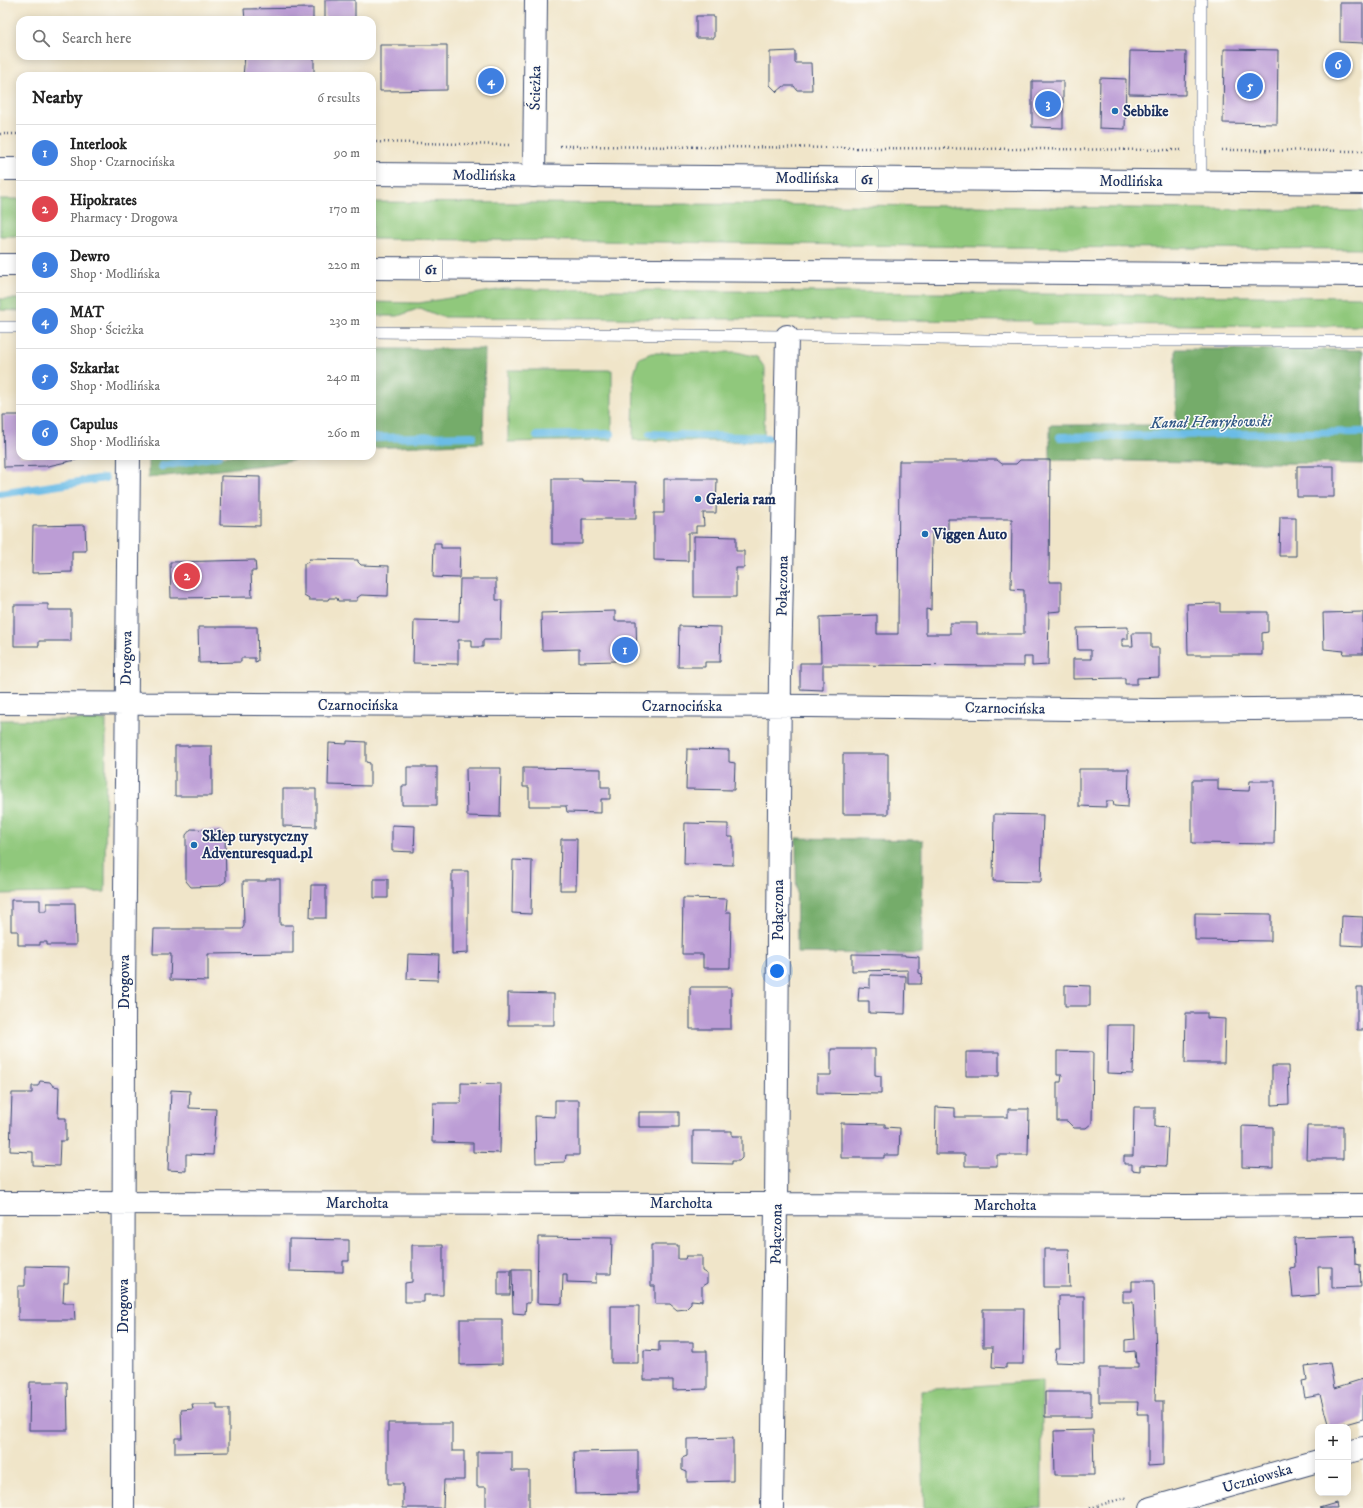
<!DOCTYPE html>
<html lang="en">
<head>
<meta charset="utf-8">
<style>
	:root { --surface:#fff; --page:#f2f2f2; --text:#222; --muted:#767676; --line:#e0e0e0; --accent:#2563eb }
	body { margin:0; font-family:"IM FELL DW Pica",serif; background:var(--page); color:var(--text) }
	.controls { position:absolute; right:12px; bottom:12px; display:grid; overflow:hidden; border-radius:8px; box-shadow:0 2px 10px #0003 }
	.controls button { width:36px; height:36px; display:grid; place-items:center; padding:0; border:0; border-bottom:1px solid var(--line); background:var(--surface); color:var(--text); font:20px sans-serif }
	.you { position:absolute; left:777px; top:971px; width:14px; height:14px; margin:-10px; border:3px solid #fff; border-radius:50%; background:#1a73e8; box-shadow:0 0 0 6px #1a73e833 }
	.badge { display:grid; place-items:center; width:26px; height:26px; border-radius:50%; background:var(--accent); color:#fff; font-size:13px; font-weight:700 }
	.pin { position:absolute; translate:-50% -50%; border:2px solid #fff; box-shadow:0 1px 4px #0006 }
	.list { margin:0; padding:0; list-style:none }
	h2 { display:flex; justify-content:space-between; align-items:center; height:52px; margin:0; padding:0 16px; font-size:17px }
	h2 small { font-size:13px; font-weight:400; color:var(--muted) }
	.list li { display:grid; grid-template-columns:26px 1fr auto; gap:12px; align-items:center; box-sizing:border-box; height:56px; padding:0 16px; border-top:1px solid var(--line) }
	.list b { display:block; font-size:15px; white-space:nowrap }
	.list p { margin:0; font-size:13px; white-space:nowrap; color:var(--muted) }
	.list em { font-size:13px; font-style:normal; color:var(--muted) }
	.icon { flex:none; width:22px; height:22px; fill:none; stroke:currentColor; stroke-width:2; stroke-linecap:round; stroke-linejoin:round }
	.map { position:relative; flex:none; width:1363px; height:1508px; overflow:hidden }
	.search { position:absolute; background:var(--surface); box-shadow:0 2px 10px #0003; left:16px; top:16px; width:360px; height:44px; display:flex; align-items:center; gap:10px; box-sizing:border-box; padding:0 14px; border-radius:12px; color:var(--muted); font-size:15px }
	.panel { position:absolute; background:var(--surface); box-shadow:0 2px 10px #0003; left:16px; top:72px; width:360px; height:388px; border-radius:12px }
	.map>svg:first-child { display:block }
	.green { fill:#90c87b; stroke:#567c6c }
	.forest { fill:#74ac6b; stroke:#486e64 }
	.lines { fill:none; stroke-linecap:round; stroke-linejoin:round }
	.stream { stroke:#6bbce6; stroke-width:8 }
	.building { fill:#bc9dd5; fill-rule:evenodd }
	.service-casing { stroke:#3b4a6e; stroke-width:12 }
	.minor-casing { stroke:#3b4a6e; stroke-width:24 }
	.primary-casing { stroke:#3b4a6e; stroke-width:24 }
	.path { stroke:#3b4a6e; stroke-width:2.5; stroke-dasharray:1 3; stroke-linecap:butt }
	.service { stroke:#fff; stroke-width:11 }
	.minor { stroke:#fff; stroke-width:22 }
	.primary { stroke:#fff; stroke-width:22 }
	.poi-dot { fill:#1f6fb2; stroke:#fdfcf7; stroke-width:1.5 }
	.labels { text-anchor:middle; stroke-width:3; stroke-linejoin:round; paint-order:stroke }
	.shield { fill:#fdfcf7; stroke:#5f6c8c; stroke-width:1 }
	.shield-label { font-size:14px; font-weight:bold; fill:#1b2f5e }
	.street-label { font-size:15px; fill:#1b2f5e; stroke:#fdfcf7 }
	.poi-label { font-size:15px; font-weight:bold; fill:#1b2f5e; stroke:#fdfcf7; text-anchor:start }
	.water-label { font-size:16px; font-style:italic; fill:#335987; stroke:#fdfcf7 }
</style>
</head>
<body>
<div class="map">
<svg width="1363" height="1508" viewBox="0 0 1363 1508">
	<rect width="100%" height="100%" fill="#fdfcf7"/>
	<filter id="ink" filterUnits="userSpaceOnUse"><feTurbulence type="fractalNoise" baseFrequency=".025" numOctaves="2"/><feDisplacementMap in="SourceGraphic" scale="8" xChannelSelector="R" yChannelSelector="G"/><feConvolveMatrix kernelMatrix="1 2 1 2 8 2 1 2 1" color-interpolation-filters="sRGB"/></filter>
	<filter id="wash" filterUnits="userSpaceOnUse"><feTurbulence type="fractalNoise" baseFrequency=".012" numOctaves="4" result="noise"/><feDisplacementMap in="SourceGraphic" scale="16" xChannelSelector="R" yChannelSelector="G"/><feGaussianBlur stdDeviation="0.9" result="paint"/><feColorMatrix in="noise" values="0 0 0 0 0 0 0 0 0 0 0 0 0 0 0 0 0 1.4 0 .05"/><feComposite in="paint" operator="in"/></filter>
	<g filter="url(#wash)">
		<rect width="100%" height="100%" fill="#f0e5c9"/>
		<path class="green" d="M0 199H20V236H0Z
			M372 202 971 206 1363 211V249L988 247 594 241 372 239Z
			M504 289 1363 297V326L1033 324 1029 321 442 317 420 308 398 316H372V302L419 303Z
			M0 299H20V311L0 310Z
			M737 352 757 357 765 368 764 442 633 440 634 374 639 358 652 353Z
			M508 370H612V440L508 442Z
			M0 720H106L105 892 0 894Z
			M1042 1381V1508H924L921 1390Z"/>
		<path class="forest" d="M372 349H485L483 443 372 448Z
			M1176 349 1363 350V464L1050 460V425H1176Z
			M148 456H312L271 464 148 478Z
			M796 838 923 840 922 954 797 953Z"/>
		<g class="lines">
			<path class="stream" d="M650 434 768 438
				M537 436 611 434
				M1060 437 1363 432
				M372 438 473 436
				M162 466 218 456
				M0 494 105 478"/>
		</g>
		<g id="blocks">
			<path class="building" d="M325 0H355V20H325Z
				M1340 3H1363V43L1340 42Z
				M313 8V20H245L244 9Z
				M696 16H714V38H696Z
				M380 45H447V90L380 91Z
				M1224 49 1278 50 1277 124 1223 123Z
				M795 51V63H811L812 90H797L794 86H784L777 92 770 85V52Z
				M1130 51 1186 52 1185 95 1129 94Z
				M245 56H314V76H243Z
				M1100 78 1126 79 1125 129 1099 128Z
				M1032 81H1063V128L1032 127Z
				M3 415H20V456H80V459L48 466 4 467Z
				M969 460H997L1002 464H1016L1020 460H1050L1049 582H1061V611L1049 612 1048 665 1032 666V657H1024V666L823 665V690L800 689V663H821L820 617 877 615V634H898L899 461H969ZM948 519H1012L1011 589 1024 590V634H977V623H950V634H926V609L931 610 932 531H948Z
				M1297 466H1334V497H1297Z
				M221 476 260 477V526L220 525Z
				M552 479H582V481L636 482V519H582V544H552Z
				M664 479H717L716 513H703L704 526H696V533H688V561L654 560V513H664Z
				M1280 517H1296V556H1279Z
				M85 525 86 551H72V572L32 573 33 526Z
				M694 536 736 537V551H744V568H736V597H694Z
				M434 543H441V548H460L459 578 433 577Z
				M309 559 358 560V562L361 565 389 566 388 596 361 595 357 598V601H338L337 598H329L328 600H309V598L304 595V564L310 561Z
				M255 560 256 571H251L252 597 171 598 170 562Z
				M460 579H496V600H502L501 640H483V647H472V640H458V664L413 663 414 620 459 621Z
				M1220 603V612H1268V632L1262 633V655H1188L1187 604Z
				M39 604H48V610H71V641H39V646H14V605H39Z
				M615 611V621H636L637 656 616 657V661L579 662V649L542 650 541 613Z
				M1363 612V654H1343L1344 651 1324 649 1323 613Z
				M679 626 721 627 720 662H705V667H678Z
				M198 627H257L258 661 255 662V658H241V662L199 663Z
				M1128 627V639H1122V646H1133L1132 633H1151V648H1159V677L1137 678V684H1125V678L1073 679V659H1091V650H1078L1077 628Z
				M347 741 366 742V762L370 763V786L328 785 329 743 347 744Z
				M175 746H212V796H175Z
				M687 749 729 750V762L735 763 734 790 686 789Z
				M843 754H888V814H843Z
				M407 767H437V805H402V786H407Z
				M466 768H501L500 817 467 816Z
				M523 768 601 769V787H610V799H601V813L567 812 566 806H529V787H523Z
				M1079 769H1129L1128 807 1114 806 1113 801H1106V807L1079 806Z
				M1192 780H1218V790L1249 791 1250 781H1275L1274 844 1192 843Z
				M283 789H316V827L283 826Z
				M994 814 1043 815 1041 882 993 881Z
				M685 823 728 824V837H733V865L684 864Z
				M392 825 415 826 414 852 392 851Z
				M191 829 220 830 225 835 226 881 219 886 191 887 186 881V835Z
				M561 839H577L576 890H560Z
				M513 860 532 861 531 914 512 913Z
				M452 871H468V953L452 954Z
				M266 879H280V925H293V953L208 954V981L170 980 171 954H153L154 929H242L244 926 243 881H266Z
				M374 879H388V898H374Z
				M311 885H326V918H310Z
				M683 898 727 899 726 912H731L730 968H703V954H682Z
				M11 900H40V911H47V903H75L76 945H47V942H40V945H18V931H11Z
				M1195 913 1271 914V941L1195 940Z
				M1342 916 1363 917V946L1341 945Z
				M408 954 439 955 438 980 407 979Z
				M852 954 905 955V956L919 957V973L922 974 921 984H908V970L852 971Z
				M870 975 906 976 905 1014 869 1013V1001H858L859 987 870 988Z
				M1065 985 1090 986V1006H1065Z
				M690 987H731V1029H690Z
				M1357 987H1363V1030H1357Z
				M508 993 554 994V1025H508Z
				M1186 1013H1207V1018L1225 1019 1224 1063H1185Z
				M1108 1025H1134L1133 1074 1107 1073Z
				M831 1049H875V1075L881 1076V1094L817 1093V1075H831Z
				M1057 1051 1093 1052 1092 1123 1086 1128H1074L1067 1121H1057V1082H1061L1062 1075H1057Z
				M966 1052H999V1076H966Z
				M1272 1066H1288L1289 1104 1272 1105Z
				M40 1081 50 1082 53 1086 59 1087 58 1118H66V1141H60L59 1166 33 1165V1152L10 1151 12 1093H32V1086H38Z
				M461 1083 501 1084 500 1153 473 1152V1143L432 1142 433 1103H461Z
				M171 1090 190 1091 189 1108 216 1109 213 1155 186 1154V1171L168 1170Z
				M555 1100H579V1155H566L565 1162 536 1163 535 1116 555 1117Z
				M936 1107 955 1108V1117H1008V1109H1029L1028 1155H997V1166H965V1154H935Z
				M1134 1107H1155V1127L1168 1128 1166 1166 1140 1165V1171L1132 1170V1164H1124V1156H1133Z
				M639 1112H679V1127H639Z
				M841 1123 885 1124V1127L900 1128 899 1155H884V1158H841Z
				M1242 1126 1273 1127V1168L1242 1167Z
				M1307 1126H1343V1159H1306Z
				M693 1131H732V1136H742V1158L739 1161H732V1164L693 1163Z
				M1354 1236 1355 1264 1360 1265 1361 1287 1332 1288V1267H1318L1319 1295 1293 1297 1290 1268 1295 1267 1294 1238Z
				M538 1237 612 1238 611 1274H596V1283L567 1282V1274H563L562 1304 537 1303Z
				M289 1239 349 1240V1261H343V1272L289 1271Z
				M412 1245H443V1295H424V1302H405V1283L412 1282Z
				M651 1245H678V1259H685L686 1256H702V1271L707 1274V1283L702 1286V1301L691 1300V1304L686 1309 677 1310 670 1304H655V1286H651Z
				M1044 1249H1069L1070 1287H1044Z
				M25 1266 69 1267 68 1283H64L63 1303H74L75 1320H18V1286H25Z
				M512 1269H530V1303H526L525 1314 513 1313Z
				M498 1270H511L510 1295H498Z
				M1132 1281H1154L1156 1363 1155 1401H1163V1465L1148 1466V1414H1137L1138 1402H1099V1368H1138V1363H1136L1135 1351 1125 1352V1340L1135 1339 1133 1302H1123V1291H1132Z
				M1059 1296H1084V1363L1055 1362 1056 1349H1060Z
				M611 1306H639L638 1363H611Z
				M983 1309H1024L1023 1364H1006V1368L992 1367 993 1347H983Z
				M460 1319H502V1364L460 1365Z
				M659 1342H693V1351H707V1389L673 1390V1380H644V1350L659 1351Z
				M1330 1363 1334 1388 1363 1379V1419L1335 1427H1329L1320 1395 1305 1398 1302 1381 1307 1380 1305 1366Z
				M30 1382H67L68 1430H29Z
				M1045 1392H1091V1417H1045Z
				M192 1404H217V1409H229V1452L175 1453V1438H182L181 1410 193 1409Z
				M388 1423H452V1451H464V1480H444L443 1508H403V1484H388Z
				M1093 1430 1094 1475H1055L1054 1431Z
				M733 1438V1481L687 1482V1472L682 1470V1458L687 1456V1439Z
				M638 1451V1493L575 1494 574 1452Z
				M477 1452H512V1471H529V1508H486V1487H477Z
				M1336 1503 1337 1508H1319Z"/>
		</g>
	</g>
	<g filter="url(#ink)">
		<use href="#blocks" fill-opacity="0" stroke="#3b4a6e" stroke-width="1"/>
		<g class="lines">
			<g class="service-casing">
				<path id="service" d="M1201 182V0
					M0 327H20
					M372 332 787 336 1034 341H1363"/>
			</g>
			<g class="minor-casing">
				<path id="minor" d="M534 176 536 0
					M0 703 811 706 1153 710 1363 708
					M0 1203 776 1204 1183 1206 1363 1205
					M1348 1452 1363 1448
					M123 1508C123 1157 124 807 129 456
					M772 1508 776 1204 780 674 787 336
					M1151 1508 1318 1461"/>
			</g>
			<g class="primary-casing">
				<path id="primary" d="M0 169H20
					M372 174 1363 183
					M0 265H20
					M372 268 1363 275"/>
			</g>
			<path class="path" d="M0 134H20
				M372 142 509 145
				M560 146 1181 150
				M1222 150 1363 151
				M1090 1508 1128 1497"/>
			<use href="#service" class="service"/>
			<use href="#minor" class="minor"/>
			<use href="#primary" class="primary"/>
		</g>
	</g>
	<g class="poi-dot">
		<circle cx="1115" cy="111" r="4"/>
		<circle cx="698" cy="499" r="4"/>
		<circle cx="925" cy="534" r="4"/>
		<circle cx="194" cy="845" r="4"/>
	</g>
	<g class="labels">
		<g class="shield">
			<rect x="856" y="167" width="22" height="24" rx="3"/>
			<rect x="420" y="257" width="22" height="24" rx="3"/>
		</g>
		<g class="shield-label">
			<text x="867" y="184">61</text>
			<text x="431" y="274">61</text>
		</g>
		<g class="street-label">
			<text transform="translate(535 88) rotate(-89)" y="5">Ścieżka</text>
			<text transform="translate(484 175) rotate(1)" y="5">Modlińska</text>
			<text x="807" y="183">Modlińska</text>
			<text x="1131" y="186">Modlińska</text>
			<text transform="translate(782 586) rotate(-89)" y="5">Połączona</text>
			<text transform="translate(126 658) rotate(-89)" y="5">Drogowa</text>
			<text x="358" y="710">Czarnocińska</text>
			<text x="682" y="711">Czarnocińska</text>
			<text transform="translate(1005 708) rotate(1)" y="5">Czarnocińska</text>
			<text transform="translate(778 910) rotate(-90)" y="5">Połączona</text>
			<text transform="translate(124 982) rotate(-90)" y="5">Drogowa</text>
			<text x="357" y="1208">Marchołta</text>
			<text x="681" y="1208">Marchołta</text>
			<text x="1005" y="1210">Marchołta</text>
			<text transform="translate(776 1234) rotate(-89)" y="5">Połączona</text>
			<text transform="translate(123 1306) rotate(-90)" y="5">Drogowa</text>
			<text transform="translate(1257 1478) rotate(-16)" y="5">Uczniowska</text>
		</g>
		<g class="poi-label">
			<text x="1123" y="116">Sebbike</text>
			<text x="706" y="504">Galeria ram</text>
			<text x="933" y="539">Viggen Auto</text>
			<text x="202" y="841">Sklep turystyczny<tspan x="202" dy="17">Adventuresquad.pl</tspan></text>
		</g>
		<g class="water-label">
			<text transform="translate(1211 421) rotate(-1)" y="6">Kanał Henrykowski</text>
		</g>
	</g>
</svg>
<div class="controls">
<button>+</button>
<button>−</button>
</div>
<div class="you"></div>
<div class="pin badge" style="left:625px;top:650px;background:#3f7fe0">1</div>
<div class="pin badge" style="left:187px;top:576px;background:#e0444e">2</div>
<div class="pin badge" style="left:1048px;top:104px;background:#3f7fe0">3</div>
<div class="pin badge" style="left:491px;top:81px;background:#3f7fe0">4</div>
<div class="pin badge" style="left:1250px;top:86px;background:#3f7fe0">5</div>
<div class="pin badge" style="left:1338px;top:65px;background:#3f7fe0">6</div>
<div class="search"><svg class="icon" aria-label="search" viewBox="0 0 24 24"><circle cx="10" cy="10" r="6"/><path d="M15 15l6 6"/></svg>Search here</div>
<section class="panel">
<h2>Nearby<small>6 results</small></h2>
<ul class="list">
<li><span class="badge" style="background:#3f7fe0">1</span><div><b>Interlook</b><p>Shop · Czarnocińska</p></div><em>90 m</em></li>
<li><span class="badge" style="background:#e0444e">2</span><div><b>Hipokrates</b><p>Pharmacy · Drogowa</p></div><em>170 m</em></li>
<li><span class="badge" style="background:#3f7fe0">3</span><div><b>Dewro</b><p>Shop · Modlińska</p></div><em>220 m</em></li>
<li><span class="badge" style="background:#3f7fe0">4</span><div><b>MAT</b><p>Shop · Ścieżka</p></div><em>230 m</em></li>
<li><span class="badge" style="background:#3f7fe0">5</span><div><b>Szkarłat</b><p>Shop · Modlińska</p></div><em>240 m</em></li>
<li><span class="badge" style="background:#3f7fe0">6</span><div><b>Capulus</b><p>Shop · Modlińska</p></div><em>260 m</em></li>
</ul>
</section>
</div>
</body>
</html>
